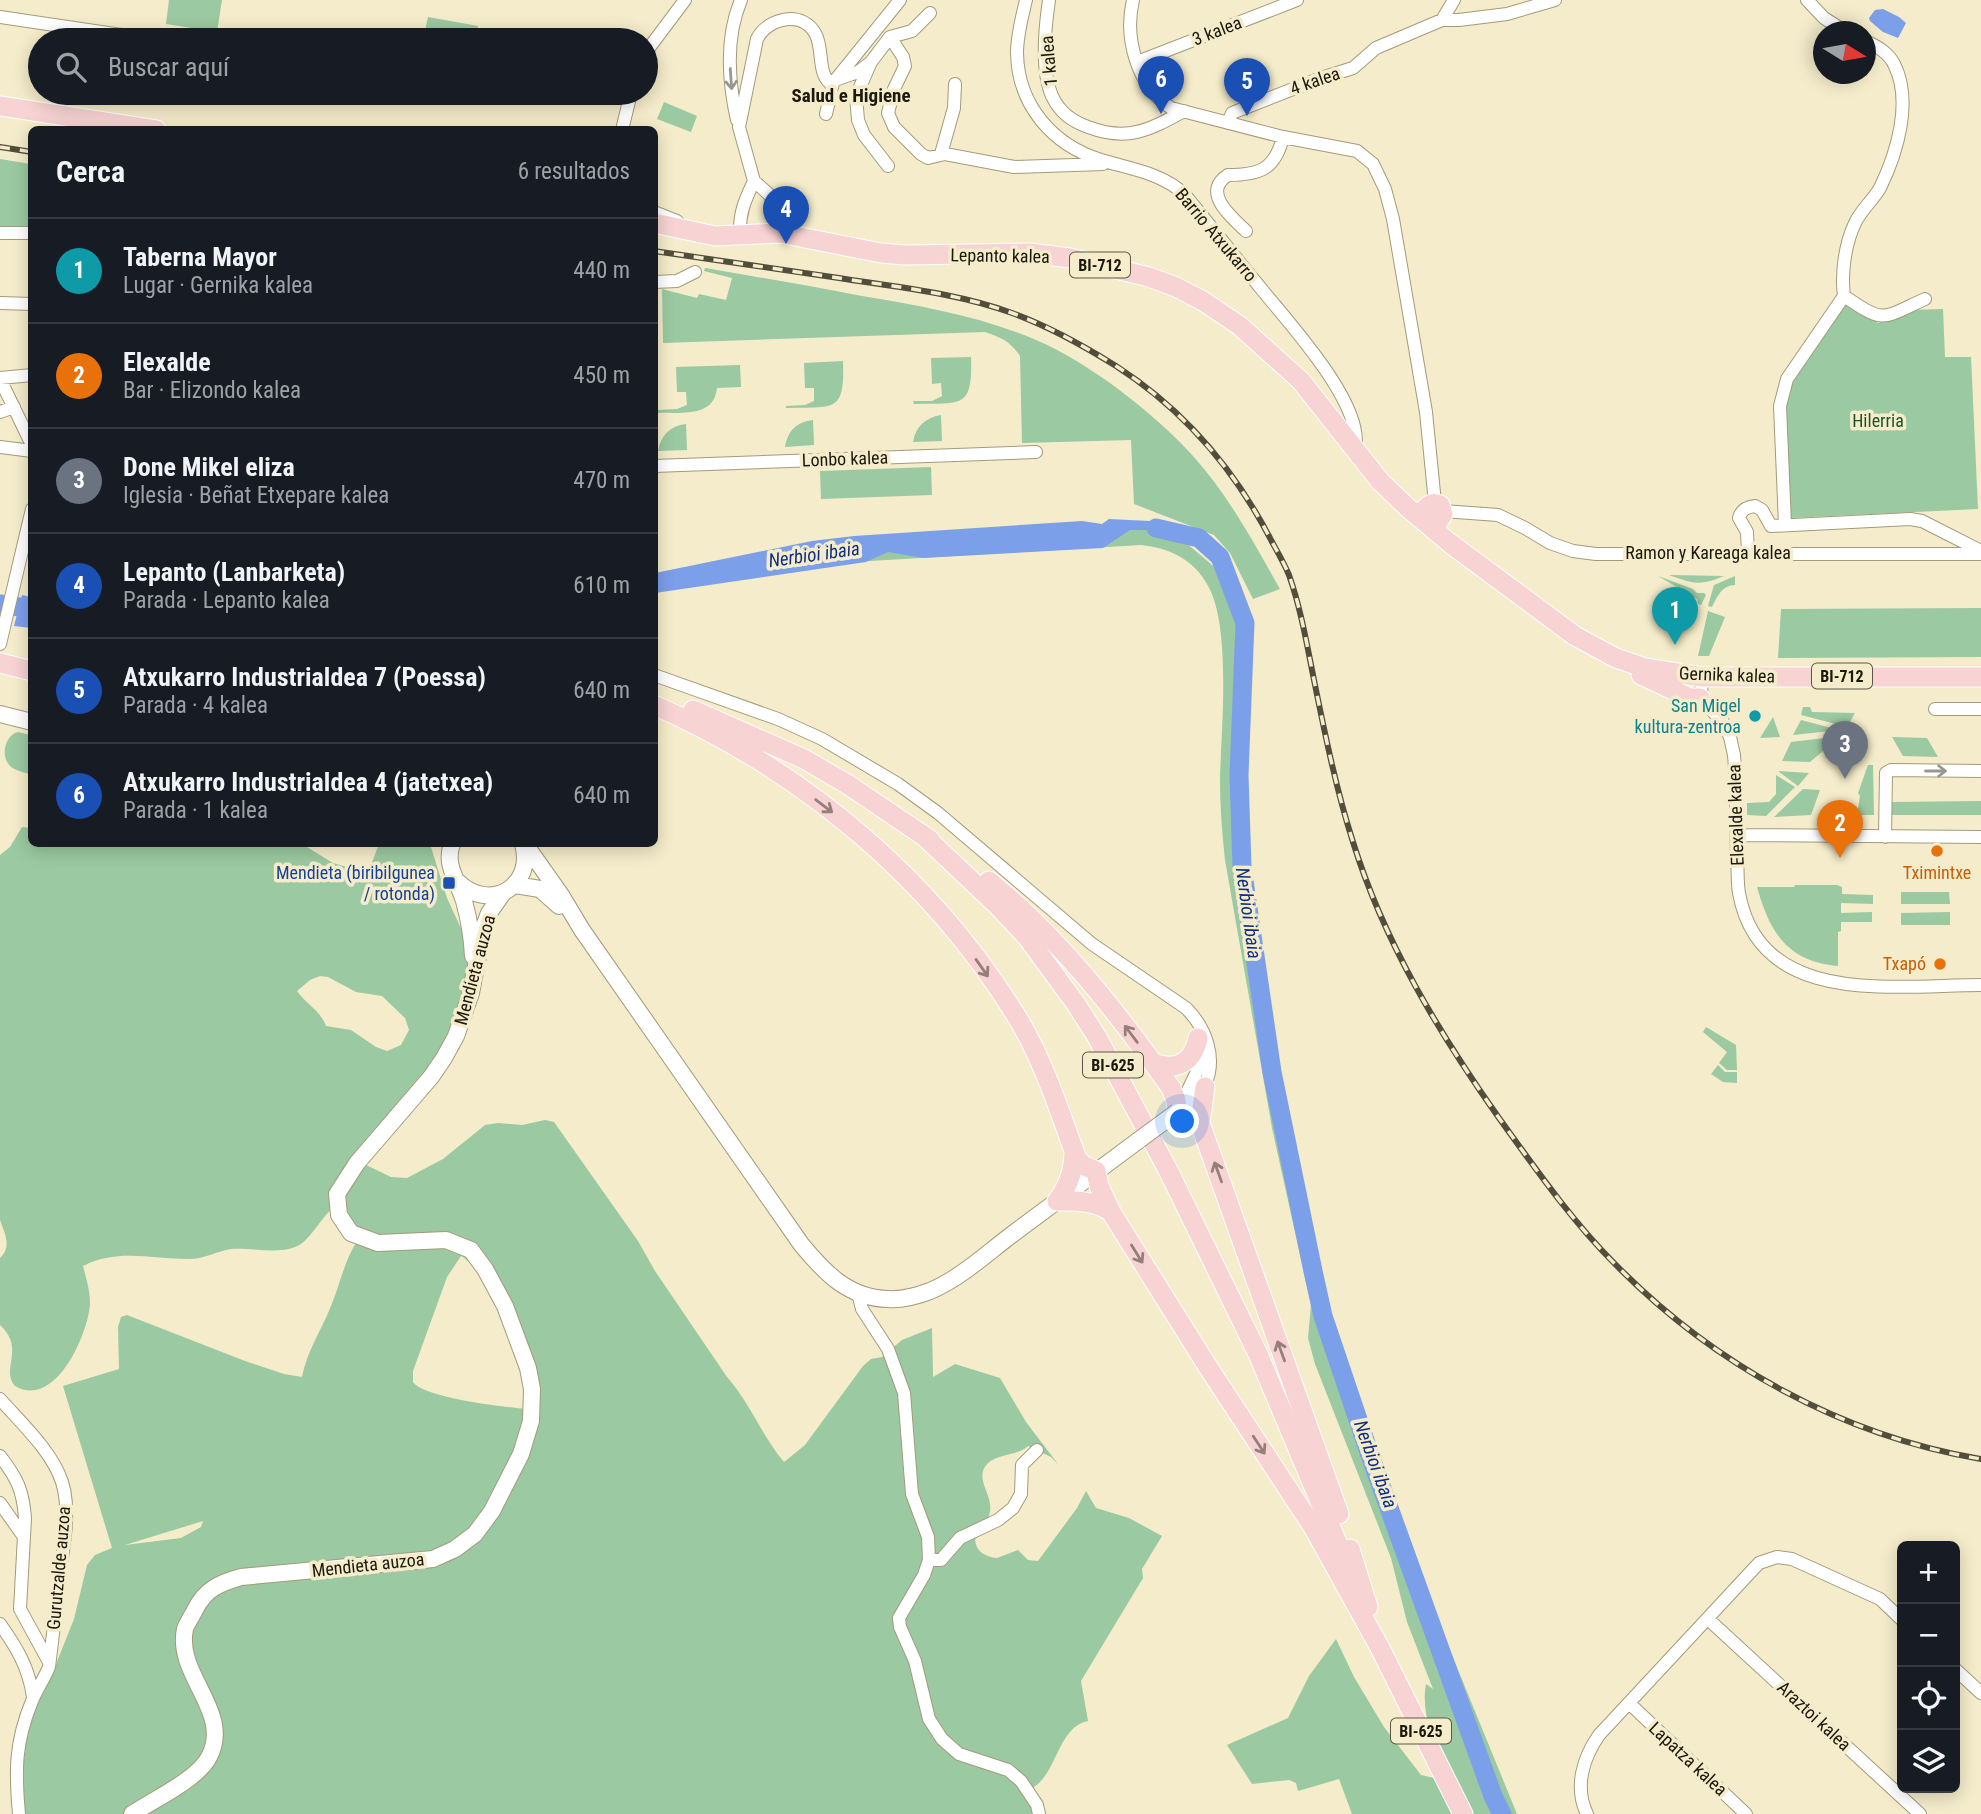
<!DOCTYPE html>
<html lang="es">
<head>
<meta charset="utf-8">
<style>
	:root { --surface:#171b24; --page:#20242c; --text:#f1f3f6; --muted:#9ea1a6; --line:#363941; --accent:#777820 }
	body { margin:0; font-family:"Roboto Condensed",sans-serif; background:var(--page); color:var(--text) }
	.controls { position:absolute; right:21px; bottom:21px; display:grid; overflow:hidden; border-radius:10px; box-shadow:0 4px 18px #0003 }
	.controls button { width:63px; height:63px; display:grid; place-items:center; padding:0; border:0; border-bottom:2px solid var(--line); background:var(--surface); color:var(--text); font:35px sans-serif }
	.compass { position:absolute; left:1813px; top:21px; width:63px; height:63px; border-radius:50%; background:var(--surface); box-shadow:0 4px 18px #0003; rotate:101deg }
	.you { position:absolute; left:1183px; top:1122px; width:24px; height:24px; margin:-18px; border:5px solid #fff; border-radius:50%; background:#1a73e8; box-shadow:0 0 0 10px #1a73e833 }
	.badge { display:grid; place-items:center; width:46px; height:46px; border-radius:50%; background:var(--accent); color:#fff; font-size:23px; font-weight:700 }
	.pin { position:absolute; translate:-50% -58px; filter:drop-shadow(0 2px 4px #0008) }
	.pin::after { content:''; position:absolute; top:37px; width:24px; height:21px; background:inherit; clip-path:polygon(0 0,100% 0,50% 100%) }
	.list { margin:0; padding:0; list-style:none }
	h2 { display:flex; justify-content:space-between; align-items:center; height:91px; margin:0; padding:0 28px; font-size:30px }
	h2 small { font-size:23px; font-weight:400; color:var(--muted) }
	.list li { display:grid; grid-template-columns:46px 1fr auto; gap:21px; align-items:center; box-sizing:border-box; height:105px; padding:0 28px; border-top:2px solid var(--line) }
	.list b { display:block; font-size:26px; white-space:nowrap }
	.list p { margin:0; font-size:23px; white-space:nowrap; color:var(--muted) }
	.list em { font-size:23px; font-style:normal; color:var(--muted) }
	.icon { flex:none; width:38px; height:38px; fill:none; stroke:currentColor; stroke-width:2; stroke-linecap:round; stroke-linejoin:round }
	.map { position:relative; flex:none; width:1981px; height:1814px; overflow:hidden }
	.search { position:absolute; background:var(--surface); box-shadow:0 4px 18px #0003; left:28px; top:28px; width:630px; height:77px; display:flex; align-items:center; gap:18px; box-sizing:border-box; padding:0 24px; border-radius:38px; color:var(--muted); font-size:26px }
	.panel { position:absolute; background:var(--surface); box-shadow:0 4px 18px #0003; left:28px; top:126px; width:630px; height:721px; border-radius:10px }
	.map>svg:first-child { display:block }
	.green { fill:#9bc9a1; fill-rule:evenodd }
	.water { fill:#7c9fea }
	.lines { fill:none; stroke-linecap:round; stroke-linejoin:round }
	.river { stroke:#7c9fea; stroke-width:19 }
	.minor-casing { stroke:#a29b7c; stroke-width:14 }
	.tertiary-casing { stroke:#a29b7c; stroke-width:18 }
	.primary-casing { stroke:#fff; stroke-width:21 }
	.minor { stroke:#fff; stroke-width:12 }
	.tertiary { stroke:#fff; stroke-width:16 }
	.primary { stroke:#f7d3d3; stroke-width:19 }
	.rail-casing { stroke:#524e3c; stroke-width:6 }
	.rail { stroke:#f4ecca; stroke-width:3.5; stroke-dasharray:10; stroke-linecap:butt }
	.tertiary-bridge-casing { stroke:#a29b7c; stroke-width:18; stroke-linecap:butt }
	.tertiary-bridge { stroke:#fff; stroke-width:16 }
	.oneway { stroke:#989792 }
	.oneway2 { stroke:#947f79 }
	.culture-dot { fill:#0f9aa8; stroke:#f4ecca; stroke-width:2.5 }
	.food-dot { fill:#e8710a; stroke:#f4ecca; stroke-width:2.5 }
	.transit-dot { fill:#1a4fb4; stroke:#f4ecca; stroke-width:2.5 }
	.labels { text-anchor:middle; stroke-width:7; stroke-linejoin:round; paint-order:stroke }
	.shield { fill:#f4ecca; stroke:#5c5845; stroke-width:2 }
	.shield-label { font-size:16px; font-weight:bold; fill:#1b180c }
	.street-label { font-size:18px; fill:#1b180c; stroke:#f4ecca }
	.park-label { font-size:18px; fill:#1d532a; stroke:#f4ecca }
	.culture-label { font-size:18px; fill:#0d838f; stroke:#f4ecca; text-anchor:end }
	.transit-label { font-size:18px; fill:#164399; stroke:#f4ecca; text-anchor:end }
	.food-label { font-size:18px; fill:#c56008; stroke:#f4ecca }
	.neighbourhood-label { font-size:19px; font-weight:bold; fill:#1b180c; stroke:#f4ecca }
	.water-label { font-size:19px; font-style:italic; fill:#102f84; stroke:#f4ecca }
</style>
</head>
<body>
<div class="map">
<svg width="1981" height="1814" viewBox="0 0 1981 1814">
	<rect width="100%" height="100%" fill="#f4ecca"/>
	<path class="green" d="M169 0H222L217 32 166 24Z
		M428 17 478 26 475 40H423Z
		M664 102 697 116 691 132 657 119Z
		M0 159 31 164V227H0Z
		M705 268C757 277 810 286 862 296 921 306 980 316 1036 340 1090 363 1154 413 1193 456 1229 496 1254 543 1280 589L1253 599 1230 553 1214 535 1134 504 1131 440 1022 443 1020 356C1010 341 1000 337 985 332L663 343 662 289 697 298 699 294 726 300 732 278 704 271Z
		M1844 299 1878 323 1908 310 1943 309 1945 357H1971L1978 509 1789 518 1784 413 1793 375Z
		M971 357C973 411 960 402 914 404L913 401H932L942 396 941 383 932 384 931 358Z
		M843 361C845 415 833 406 786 408V406L805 405 814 401V388H805L804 363Z
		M740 365 741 387 717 388C714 418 681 412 658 413V410L677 409 687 405 686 392H677L676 367Z
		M941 415 942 441 913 442C916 426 925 418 941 415Z
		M813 420 814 445 785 447C788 430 797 422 813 420Z
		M686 424 687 450 658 451C661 435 670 426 686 424Z
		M931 467 932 495 821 499 820 471Z
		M1127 524 1185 542 1224 575 1240 631 1238 814 1276 1071 1342 1368 1434 1611 1517 1814H1352L1339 1779 1298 1791 1296 1783 1289 1780 1252 1784 1227 1745 1288 1718 1309 1676 1336 1639 1354 1677 1384 1727 1421 1775 1434 1778 1438 1773C1437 1744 1420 1714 1426 1684L1433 1689 1407 1622 1391 1558 1315 1364 1308 1338 1311 1305 1272 1128 1225 860C1222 833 1220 806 1220 780 1221 730 1232 625 1207 584 1193 559 1169 548 1141 545L836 563 655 579Z
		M1669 575 1724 576C1700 586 1694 584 1669 575Z
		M1658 576 1693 589 1697 593H1704L1706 595 1701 605 1698 604 1697 599Z
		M1735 576V585C1722 585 1717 597 1712 607L1708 606 1714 585Z
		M1981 608V657L1778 658 1781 609Z
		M1708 611 1725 617 1709 656H1698Z
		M1803 707H1810L1812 712 1855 713 1847 727 1801 715Z
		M1773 717 1780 737 1760 738Z
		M1801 720 1839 730 1793 735Z
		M18 732 31 735V775C25 772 15 771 10 766 0 756 5 735 18 732Z
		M1841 736 1810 762 1782 761 1791 742Z
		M1892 737 1927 738 1938 757 1903 756Z
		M1868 765H1873L1874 815H1857L1860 796 1858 793Z
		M1778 771 1809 773 1798 786Z
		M1776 775 1795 787 1766 816 1747 815V803L1769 802 1776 794Z
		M1803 789 1820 790 1811 815 1774 817Z
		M1981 801V815H1892V802Z
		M22 827 31 828 32 844H302L333 863 364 872 369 870 379 844H430L447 898 465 937 468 949V979L445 1054 364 1164 391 1177 407 1178 443 1159 485 1125 498 1123 522 1125 545 1120 554 1122 638 1241 655 1271 727 1377C750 1403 762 1436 784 1462L805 1445 863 1366 871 1359 882 1357 902 1340 932 1328 933 1377 955 1364 1000 1378 1026 1422 1058 1464 1051 1457 1028 1446C1017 1456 1000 1453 988 1463 973 1478 993 1494 990 1511 989 1521 980 1531 975 1540 976 1552 986 1557 997 1558L1018 1550 1028 1560 1038 1561 1077 1508 1086 1491 1096 1508 1129 1518 1162 1536 1142 1569 1143 1578 1081 1681 1088 1721C1058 1727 1058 1771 1034 1787L1032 1814H24V1760L26 1738 32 1715 50 1679 74 1619 87 1565 95 1555 112 1548 63 1386 119 1369 118 1327 121 1317 127 1315 245 1361 284 1374 302 1377C307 1351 321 1331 331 1306 340 1285 344 1260 358 1240L333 1208C321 1218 313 1235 301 1244 283 1256 252 1247 231 1249 217 1251 205 1259 189 1259 153 1259 117 1248 83 1266 86 1278 90 1290 90 1303 89 1332 56 1410 15 1386 0 1369 26 1349 0 1325V1258C12 1247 5 1234 0 1220V855L10 847ZM320 976 328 977 356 992 382 996 405 1018 409 1030 401 1045 387 1051 376 1047 351 1030 326 1026C320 1010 306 1004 297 991L310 980ZM461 1256C483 1266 521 1351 524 1376 526 1387 526 1398 526 1409 504 1407 424 1398 413 1382V1371L447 1277ZM203 1521 201 1527 181 1538 125 1545Z
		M1795 885H1837L1842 887V894L1873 895V904L1841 903V913L1872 912V922H1841V931L1838 932V966C1787 961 1770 933 1757 887H1794Z
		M1901 892H1949L1950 904H1901Z
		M1950 912V925H1901V913Z
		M1706 1027 1736 1045 1737 1070H1727L1719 1063 1727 1052 1703 1032Z
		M1718 1065 1725 1072H1737V1083L1723 1082 1711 1074Z"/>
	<path class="water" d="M1883 9 1899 17 1906 23 1898 38 1883 32 1870 21 1869 18 1875 10Z
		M1109 519 1150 521 1183 529 1175 538 1148 530H1130L1103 548 923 558 888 552 866 562 655 593V573L812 541 854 536 1082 521 1102 524Z
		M22 595 31 597V628L14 626Z"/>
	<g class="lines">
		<path class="river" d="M1156 528 1199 538 1220 557 1245 623 1239 775 1242 867 1272 1072 1313 1271 1323 1316 1371 1458 1493 1796 1502 1814
			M0 604 32 609"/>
		<g class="minor-casing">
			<path id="minor" d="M1026 0C1022 17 1017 35 1017 53 1018 106 1053 145 1101 160 1130 169 1163 173 1185 195 1210 225 1234 256 1259 286 1286 320 1365 404 1355 448
				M1049 0C1045 27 1041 71 1052 96 1060 113 1072 121 1088 127 1128 142 1149 130 1184 111
				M1133 0C1124 38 1137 86 1171 108L1283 137 1357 151 1373 164 1385 189 1393 219 1426 412 1435 503
				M1807 0 1824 18 1846 32
				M0 17 155 40
				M1442 20 1454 0
				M890 37 903 57 905 66 894 89 888 113 894 127 921 154 928 158 945 154 1014 167 1103 164
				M646 52 685 0
				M1137 62 1297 0
				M826 114 833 83 900 0
				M737 120C728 80 725 38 741 0
				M1228 123 1232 113 1321 78 1353 68 1376 48 1442 20H1459L1507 14 1555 0
				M622 130 631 93
				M941 154 954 108 955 84
				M888 166 864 135 858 120 856 96 871 62 890 37 912 31 930 13
				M654 212 677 221
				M1246 231C1231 217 1201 192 1228 175 1259 175 1275 170 1283 137
				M0 233H32
				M780 233 783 218 782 206 754 181 739 127 757 39C768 17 804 10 816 35 823 49 818 72 829 82L858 72 871 62
				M740 235C739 213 745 200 754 181
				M654 282 677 281 695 272
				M1844 296C1841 273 1845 244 1855 223 1861 210 1873 200 1880 188 1897 153 1913 101 1894 64 1888 52 1876 46 1866 41
				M0 303 32 304
				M0 378 32 375
				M0 379 32 445
				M0 412 14 407
				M0 447 32 451
				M654 466 1036 452
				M1443 511 1498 515 1525 528 1550 543 1573 551 1596 554H1981
				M1785 525 1780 406 1787 379 1844 296C1885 324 1881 319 1925 299
				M1748 554 1747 532 1739 518C1741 510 1746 507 1755 506L1762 510 1771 526 1910 519 1922 521 1981 551
				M0 644 32 509
				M654 675 778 719 822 739 898 784 938 813 1092 944 1186 1008C1206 1028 1217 1058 1205 1085 1200 1096 1186 1105 1177 1112
				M1703 677 1700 698 1723 722 1730 737 1734 755C1737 789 1736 822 1737 856 1738 868 1737 882 1739 893 1760 1008 1894 985 1981 985
				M1935 709H1981
				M1737 835 1981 837
				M1885 837 1886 773 1891 770 1981 771
				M1181 1105 1199 1067 1198 1043
				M858 1293 862 1309 888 1349 904 1393 912 1494 928 1537 929 1560 924 1575 899 1618 900 1627 915 1661 929 1719 942 1739 959 1754 1008 1770 1021 1781 1037 1805 1039 1814
				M0 1399C21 1423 52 1451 62 1482 67 1497 66 1511 66 1526L49 1667C44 1679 37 1689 32 1701 15 1742 15 1771 19 1814
				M0 1456C17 1478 23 1490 25 1518L20 1609 49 1662
				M0 1503 24 1537
				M929 1560H941L960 1538 998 1520 1013 1508 1021 1494 1022 1465 1037 1450
				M1708 1619 1920 1814
				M0 1624C17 1648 29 1668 33 1697
				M1955 1669 1981 1693
				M1629 1703 1746 1814
				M1587 1814C1574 1787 1583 1758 1599 1735L1759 1563 1777 1557 1792 1559 1880 1599 1902 1620"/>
		</g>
		<g class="tertiary-casing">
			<path id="tertiary" d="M0 714 32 722
				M452 844C444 865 458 881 464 901 469 919 472 937 473 956
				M525 844 561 895 582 930 801 1244C824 1272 848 1298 888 1299 902 1300 917 1296 930 1291 959 1279 985 1255 1010 1236 1053 1204 1096 1172 1139 1140
				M458 882C490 913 535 886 523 844
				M515 885 540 889 559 906
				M132 1814C153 1800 198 1779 209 1757 233 1712 175 1675 185 1629 187 1623 192 1616 195 1610 205 1589 220 1583 241 1577L433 1559 455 1549 475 1534 492 1511 521 1454 531 1421 532 1389 528 1368 505 1306 485 1269 471 1250 446 1240 378 1243 351 1233 339 1215 337 1194 357 1163 431 1077 444 1058 456 1036 471 993 483 929 489 913 503 893"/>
		</g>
		<g class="primary-casing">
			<path id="primary" d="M0 106 156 130
				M654 223 715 236 780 233 881 253 905 255 1030 253 1070 258 1149 277 1176 287 1203 301 1240 326 1301 381 1380 481 1408 508 1451 544 1575 636 1616 658 1645 668 1703 677H1981
				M1419 516C1426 508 1430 500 1440 505L1443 514 1434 528
				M0 663 32 671
				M1641 675 1690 698H1700
				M654 705C804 771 935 881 1020 1022 1045 1065 1060 1113 1077 1159L1083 1165 1096 1171 1099 1186 1111 1212 1208 1367 1313 1527 1380 1648 1463 1814
				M693 710 804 759 847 784 930 840
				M922 834 996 904 1027 937 1076 1004 1097 1037 1168 1170 1258 1354 1347 1566
				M989 881C1060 939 1118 1013 1171 1088L1176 1100 1177 1112 1200 1123
				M1153 1063C1177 1072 1193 1062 1198 1038
				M1205 1087 1200 1123 1339 1514
				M1057 1201C1076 1201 1095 1200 1111 1212
				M1057 1201C1068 1187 1074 1169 1074 1151
				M1350 1549 1368 1607"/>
		</g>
		<use href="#minor" class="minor"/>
		<use href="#tertiary" class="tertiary"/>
		<use href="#primary" class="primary"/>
		<g class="rail-casing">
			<path id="rail" d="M0 147 32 152
				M654 251C716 260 777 269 839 278 896 287 957 293 1012 313 1048 326 1084 346 1116 366 1183 409 1235 470 1271 540 1277 551 1284 563 1289 575 1301 609 1307 645 1314 680 1325 734 1336 789 1353 842 1384 942 1439 1033 1499 1118 1535 1168 1571 1220 1615 1264 1713 1364 1842 1436 1981 1459"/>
		</g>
		<use href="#rail" class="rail"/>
		<g class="tertiary-bridge-casing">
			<path id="tertiary-bridge" d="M1139 1140 1177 1112"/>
		</g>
		<use href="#tertiary-bridge" class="tertiary-bridge"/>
	</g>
	<defs><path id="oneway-shaft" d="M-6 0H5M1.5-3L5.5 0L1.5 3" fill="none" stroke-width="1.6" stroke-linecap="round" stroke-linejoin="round" transform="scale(1.75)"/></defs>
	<g class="oneway">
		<use href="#oneway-shaft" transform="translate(731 79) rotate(86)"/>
		<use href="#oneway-shaft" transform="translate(1936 771)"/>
	</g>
	<g class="oneway2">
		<use href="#oneway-shaft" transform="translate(824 806) rotate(37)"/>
		<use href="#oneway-shaft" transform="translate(982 968) rotate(55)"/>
		<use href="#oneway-shaft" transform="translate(1131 1034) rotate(-127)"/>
		<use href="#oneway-shaft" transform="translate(1218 1172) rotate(-110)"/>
		<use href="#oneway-shaft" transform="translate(1137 1254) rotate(58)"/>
		<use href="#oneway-shaft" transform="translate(1281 1351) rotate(-110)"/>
		<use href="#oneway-shaft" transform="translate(1259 1445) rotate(57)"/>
	</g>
	<circle class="culture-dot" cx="1755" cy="716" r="7"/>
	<g class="food-dot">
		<circle cx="1937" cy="851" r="7"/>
		<circle cx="1940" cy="964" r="7"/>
	</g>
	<rect class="transit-dot" x="442" y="876" width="14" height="14" rx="3.5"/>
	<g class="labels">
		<g class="shield">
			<rect x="1070" y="252.5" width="60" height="25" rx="5"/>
			<rect x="1812" y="663.5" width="60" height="25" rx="5"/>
			<rect x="1083" y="1052.5" width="60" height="25" rx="5"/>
			<rect x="1391" y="1718.5" width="60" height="25" rx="5"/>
		</g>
		<g class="shield-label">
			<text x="1100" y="271">BI-712</text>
			<text x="1842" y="682">BI-712</text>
			<text x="1113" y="1071">BI-625</text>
			<text x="1421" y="1737">BI-625</text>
		</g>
		<g class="street-label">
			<text transform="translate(1217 31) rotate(-21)" y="6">3 kalea</text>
			<text transform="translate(1049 61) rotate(-95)" y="6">1 kalea</text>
			<text transform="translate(1315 81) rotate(-19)" y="6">4 kalea</text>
			<text transform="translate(1216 235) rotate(50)" y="6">Barrio Atxukarro</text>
			<text transform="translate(1000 256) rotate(1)" y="6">Lepanto kalea</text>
			<text transform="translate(845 459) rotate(-2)" y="6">Lonbo kalea</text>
			<text x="1708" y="559">Ramon y Kareaga kalea</text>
			<text transform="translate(1727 675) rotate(2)" y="6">Gernika kalea</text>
			<text transform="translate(1736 815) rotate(-92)" y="6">Elexalde kalea</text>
			<text transform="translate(475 970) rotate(-75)" y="6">Mendieta auzoa</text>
			<text transform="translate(368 1565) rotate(-6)" y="6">Mendieta auzoa</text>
			<text transform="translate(59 1568) rotate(-85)" y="6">Gurutzalde auzoa</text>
			<text transform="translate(1814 1716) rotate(43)" y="6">Araztoi kalea</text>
			<text transform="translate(1688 1759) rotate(43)" y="6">Lapatza kalea</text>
		</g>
		<g class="park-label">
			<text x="1878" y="427">Hilerria</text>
		</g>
		<g class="culture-label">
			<text x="1741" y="712">San Migel<tspan x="1741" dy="21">kultura-zentroa</tspan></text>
		</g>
		<g class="transit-label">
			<text x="435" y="879">Mendieta (biribilgunea<tspan x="435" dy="21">/ rotonda)</tspan></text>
		</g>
		<g class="food-label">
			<text x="1937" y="879">Tximintxe</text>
			<text x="1926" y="970" text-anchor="end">Txapó</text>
		</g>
		<g class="neighbourhood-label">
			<text x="851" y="102">Salud e Higiene</text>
		</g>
		<g class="water-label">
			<text transform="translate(814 554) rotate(-8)" y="7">Nerbioi ibaia</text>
			<text transform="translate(1249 913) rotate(82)" y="7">Nerbioi ibaia</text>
			<text transform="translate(1376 1464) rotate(70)" y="7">Nerbioi ibaia</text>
		</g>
	</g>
</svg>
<div class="controls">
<button>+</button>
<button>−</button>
<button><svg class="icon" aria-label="locate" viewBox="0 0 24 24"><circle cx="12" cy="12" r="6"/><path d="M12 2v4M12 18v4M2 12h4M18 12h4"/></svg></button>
<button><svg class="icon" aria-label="layers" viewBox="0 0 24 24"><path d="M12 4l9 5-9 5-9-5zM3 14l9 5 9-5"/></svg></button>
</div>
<svg class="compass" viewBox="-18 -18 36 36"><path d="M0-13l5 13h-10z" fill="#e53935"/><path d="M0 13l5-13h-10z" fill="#9ea1a6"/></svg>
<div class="you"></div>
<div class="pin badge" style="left:1675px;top:645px;background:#0f9aa8">1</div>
<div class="pin badge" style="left:1840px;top:858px;background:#e8710a">2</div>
<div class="pin badge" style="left:1845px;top:779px;background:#6b7280">3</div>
<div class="pin badge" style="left:786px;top:244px;background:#1a4fb4">4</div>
<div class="pin badge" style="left:1247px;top:116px;background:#1a4fb4">5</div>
<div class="pin badge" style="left:1161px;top:114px;background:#1a4fb4">6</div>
<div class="search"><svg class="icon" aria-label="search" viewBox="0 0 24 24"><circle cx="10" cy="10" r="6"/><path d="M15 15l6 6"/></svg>Buscar aquí</div>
<section class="panel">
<h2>Cerca<small>6 resultados</small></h2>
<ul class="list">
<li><span class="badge" style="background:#0f9aa8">1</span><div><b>Taberna Mayor</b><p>Lugar · Gernika kalea</p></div><em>440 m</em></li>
<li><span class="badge" style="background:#e8710a">2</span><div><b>Elexalde</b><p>Bar · Elizondo kalea</p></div><em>450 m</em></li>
<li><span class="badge" style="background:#6b7280">3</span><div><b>Done Mikel eliza</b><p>Iglesia · Beñat Etxepare kalea</p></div><em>470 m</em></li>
<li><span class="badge" style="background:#1a4fb4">4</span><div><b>Lepanto (Lanbarketa)</b><p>Parada · Lepanto kalea</p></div><em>610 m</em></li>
<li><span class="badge" style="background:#1a4fb4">5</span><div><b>Atxukarro Industrialdea 7 (Poessa)</b><p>Parada · 4 kalea</p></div><em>640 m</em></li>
<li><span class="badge" style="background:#1a4fb4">6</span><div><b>Atxukarro Industrialdea 4 (jatetxea)</b><p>Parada · 1 kalea</p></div><em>640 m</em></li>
</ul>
</section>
</div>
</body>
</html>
